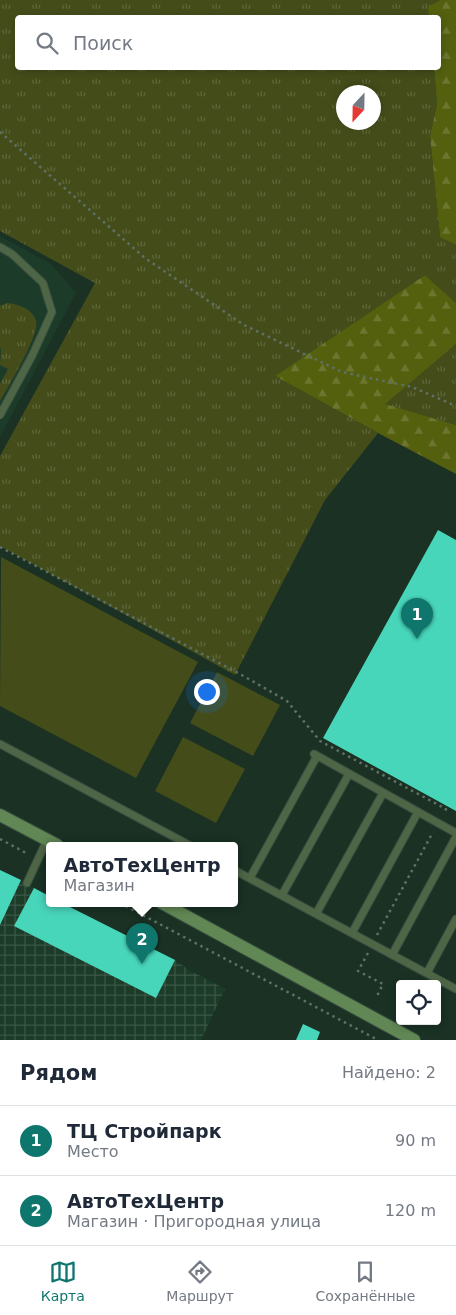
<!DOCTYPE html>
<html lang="ru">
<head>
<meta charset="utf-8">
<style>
	:root { --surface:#fff; --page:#f2f2f3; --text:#1f2937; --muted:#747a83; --line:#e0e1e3; --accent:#0f766e }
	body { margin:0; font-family:"DejaVu Sans",sans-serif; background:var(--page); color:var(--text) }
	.controls { position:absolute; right:15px; bottom:15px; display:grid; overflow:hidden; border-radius:5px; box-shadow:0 2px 8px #0003 }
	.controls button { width:45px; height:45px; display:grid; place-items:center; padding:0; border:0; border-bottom:1px solid var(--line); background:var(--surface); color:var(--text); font:25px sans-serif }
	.compass { position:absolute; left:336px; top:85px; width:45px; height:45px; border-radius:50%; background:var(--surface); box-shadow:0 2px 8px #0003; rotate:202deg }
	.you { position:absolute; left:206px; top:691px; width:18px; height:18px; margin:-12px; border:4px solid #fff; border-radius:50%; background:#1a73e8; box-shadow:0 0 0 8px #1a73e833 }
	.badge { display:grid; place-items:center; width:32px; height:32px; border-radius:50%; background:var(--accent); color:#fff; font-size:16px; font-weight:700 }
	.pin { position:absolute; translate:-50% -41px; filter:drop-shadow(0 1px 2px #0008) }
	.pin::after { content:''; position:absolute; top:26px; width:18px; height:15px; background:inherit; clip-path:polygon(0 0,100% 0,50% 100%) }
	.popup { position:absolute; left:46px; top:842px; width:192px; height:65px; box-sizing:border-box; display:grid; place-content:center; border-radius:5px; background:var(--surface); filter:drop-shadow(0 1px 4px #0005); font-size:16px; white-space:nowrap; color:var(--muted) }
	.popup b { font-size:19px; color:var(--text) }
	.popup::after { content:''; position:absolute; left:50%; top:100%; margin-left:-10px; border:10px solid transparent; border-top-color:var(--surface) }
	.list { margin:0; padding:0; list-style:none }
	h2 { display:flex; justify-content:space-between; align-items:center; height:65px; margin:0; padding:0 20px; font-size:21px }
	h2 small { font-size:16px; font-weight:400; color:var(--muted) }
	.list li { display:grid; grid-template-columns:32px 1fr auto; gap:15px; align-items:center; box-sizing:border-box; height:70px; padding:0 20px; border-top:1px solid var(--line) }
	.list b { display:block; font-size:19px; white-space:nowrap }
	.list p { margin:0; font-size:16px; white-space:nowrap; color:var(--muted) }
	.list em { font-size:16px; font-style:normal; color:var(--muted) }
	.icon { flex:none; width:28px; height:28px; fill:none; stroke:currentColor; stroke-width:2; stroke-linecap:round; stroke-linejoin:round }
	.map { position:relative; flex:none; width:456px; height:1040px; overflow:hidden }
	.search { position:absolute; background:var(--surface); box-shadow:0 2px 8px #0003; left:15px; right:15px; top:15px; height:55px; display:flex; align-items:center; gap:12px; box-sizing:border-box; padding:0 18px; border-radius:5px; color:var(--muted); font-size:19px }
	.sheet { height:205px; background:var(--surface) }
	nav { display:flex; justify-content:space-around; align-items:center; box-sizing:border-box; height:70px; border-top:1px solid var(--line); background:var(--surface); font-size:14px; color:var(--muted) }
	nav a { display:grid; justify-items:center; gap:2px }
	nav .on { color:var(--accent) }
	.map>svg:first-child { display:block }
	.built { fill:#1c3b29 }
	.industrial { fill:url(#industrial-grid) }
	.grass { fill:url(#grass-tufts); fill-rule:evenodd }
	.forest { fill:url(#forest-firs) }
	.garden { fill:#444d1a }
	.building { fill:#48d6bb }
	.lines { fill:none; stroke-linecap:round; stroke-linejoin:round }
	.lane-casing { stroke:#374d40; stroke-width:9 }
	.secondary-casing { stroke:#374d40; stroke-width:14 }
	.path { stroke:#5e7166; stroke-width:2.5; stroke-dasharray:2.5 4; stroke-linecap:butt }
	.lane { stroke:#4e6646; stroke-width:7 }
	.secondary { stroke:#618754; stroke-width:12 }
</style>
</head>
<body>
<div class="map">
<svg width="456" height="1040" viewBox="0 0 456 1040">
	<defs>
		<pattern id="industrial-grid" width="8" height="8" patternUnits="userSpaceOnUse" patternTransform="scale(1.25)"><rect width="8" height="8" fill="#1c3b29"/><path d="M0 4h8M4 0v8" fill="none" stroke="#3c5747"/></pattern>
		<pattern id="grass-tufts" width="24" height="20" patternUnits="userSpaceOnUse" patternTransform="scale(1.25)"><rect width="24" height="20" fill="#444d1a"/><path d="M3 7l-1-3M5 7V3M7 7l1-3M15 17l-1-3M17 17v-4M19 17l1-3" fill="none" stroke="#5e663b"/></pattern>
		<pattern id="forest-firs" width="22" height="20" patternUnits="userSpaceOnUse" patternTransform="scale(1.25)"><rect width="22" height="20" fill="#54600e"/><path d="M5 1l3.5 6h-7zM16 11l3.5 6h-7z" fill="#6c7630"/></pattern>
	</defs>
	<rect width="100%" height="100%" fill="#1a3124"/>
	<path class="built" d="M0 236 51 264 76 293 0 437Z"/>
	<path class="industrial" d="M0 870 49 896V903H62L175 960 189 970 225 989 201 1040H0Z"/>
	<path class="grass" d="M0 0H440L429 7V18H18V68H434L437 104 430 136 440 236 456 245V303L425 275 275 376 378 433 325 500 235 675 0 546V456L95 283 0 231ZM344 92H374V122H344Z
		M7 303C18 304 31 308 36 320 41 333 8 387 0 401V384L8 369 0 365 1 349 0 348V306Z
		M456 344V425L384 404Z"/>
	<path class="forest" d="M440 0H456V245L440 237 430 136 437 104 434 68H438V18L429 17 428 7Z
		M425 275 456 303V344L385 404 456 425V474L378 433 275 376Z"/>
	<path class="garden" d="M1 557 198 662 136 778 0 706Z
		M217 672 280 705 253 756 190 723Z
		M183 737 245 769 216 823 155 791Z"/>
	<path class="building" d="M438 530 456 540V811L323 738Z
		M0 870 21 880 0 925Z
		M34 888 49 896V903H62L175 960 156 998 14 926Z
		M303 1024 320 1032 317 1040H296Z"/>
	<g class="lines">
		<g class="lane-casing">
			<path id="lane" d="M0 247 12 254 43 283 52 312 32 356 0 415
				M0 744 189 845
				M314 754 456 833
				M234 870 456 989
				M250 878 317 756
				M27 883 47 840
				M282 895 349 774
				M316 914 383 793
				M352 933 418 812
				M392 955 456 837
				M427 973 456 919"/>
		</g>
		<g class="secondary-casing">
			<path id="secondary" d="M0 815 57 845
				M162 903 414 1040"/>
		</g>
		<path class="path" d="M0 132 145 258 244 325 342 372 412 387 456 406
			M0 547 240 674 287 701 320 741 446 809 443 814
			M0 839 28 854
			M120 903 378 1040
			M377 935 433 832
			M368 953 358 971 383 984 377 996"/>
		<use href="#lane" class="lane"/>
		<use href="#secondary" class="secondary"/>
	</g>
</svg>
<div class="controls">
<button><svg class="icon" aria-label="locate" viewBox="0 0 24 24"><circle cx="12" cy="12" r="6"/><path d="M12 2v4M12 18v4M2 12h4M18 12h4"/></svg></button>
</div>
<svg class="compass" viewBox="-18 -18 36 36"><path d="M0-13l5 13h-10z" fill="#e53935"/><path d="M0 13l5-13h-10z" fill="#747a83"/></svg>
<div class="you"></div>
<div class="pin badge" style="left:417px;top:639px">1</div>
<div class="pin badge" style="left:142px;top:964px">2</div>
<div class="popup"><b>АвтоТехЦентр</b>Магазин</div>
<div class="search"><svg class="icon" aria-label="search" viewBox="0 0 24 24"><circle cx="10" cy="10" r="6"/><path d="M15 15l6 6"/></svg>Поиск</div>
</div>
<section class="sheet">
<h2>Рядом<small>Найдено: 2</small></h2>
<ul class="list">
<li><span class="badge">1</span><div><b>ТЦ Стройпарк</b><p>Место</p></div><em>90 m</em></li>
<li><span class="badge">2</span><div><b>АвтоТехЦентр</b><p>Магазин · Пригородная улица</p></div><em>120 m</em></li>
</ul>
</section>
<nav>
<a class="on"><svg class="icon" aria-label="map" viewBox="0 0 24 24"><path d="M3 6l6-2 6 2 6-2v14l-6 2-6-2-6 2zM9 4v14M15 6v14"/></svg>Карта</a>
<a><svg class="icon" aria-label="directions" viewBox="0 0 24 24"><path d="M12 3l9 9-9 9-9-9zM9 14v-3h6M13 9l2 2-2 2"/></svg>Маршрут</a>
<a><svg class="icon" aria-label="saved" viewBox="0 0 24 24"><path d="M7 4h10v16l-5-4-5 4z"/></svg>Сохранённые</a>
</nav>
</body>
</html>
